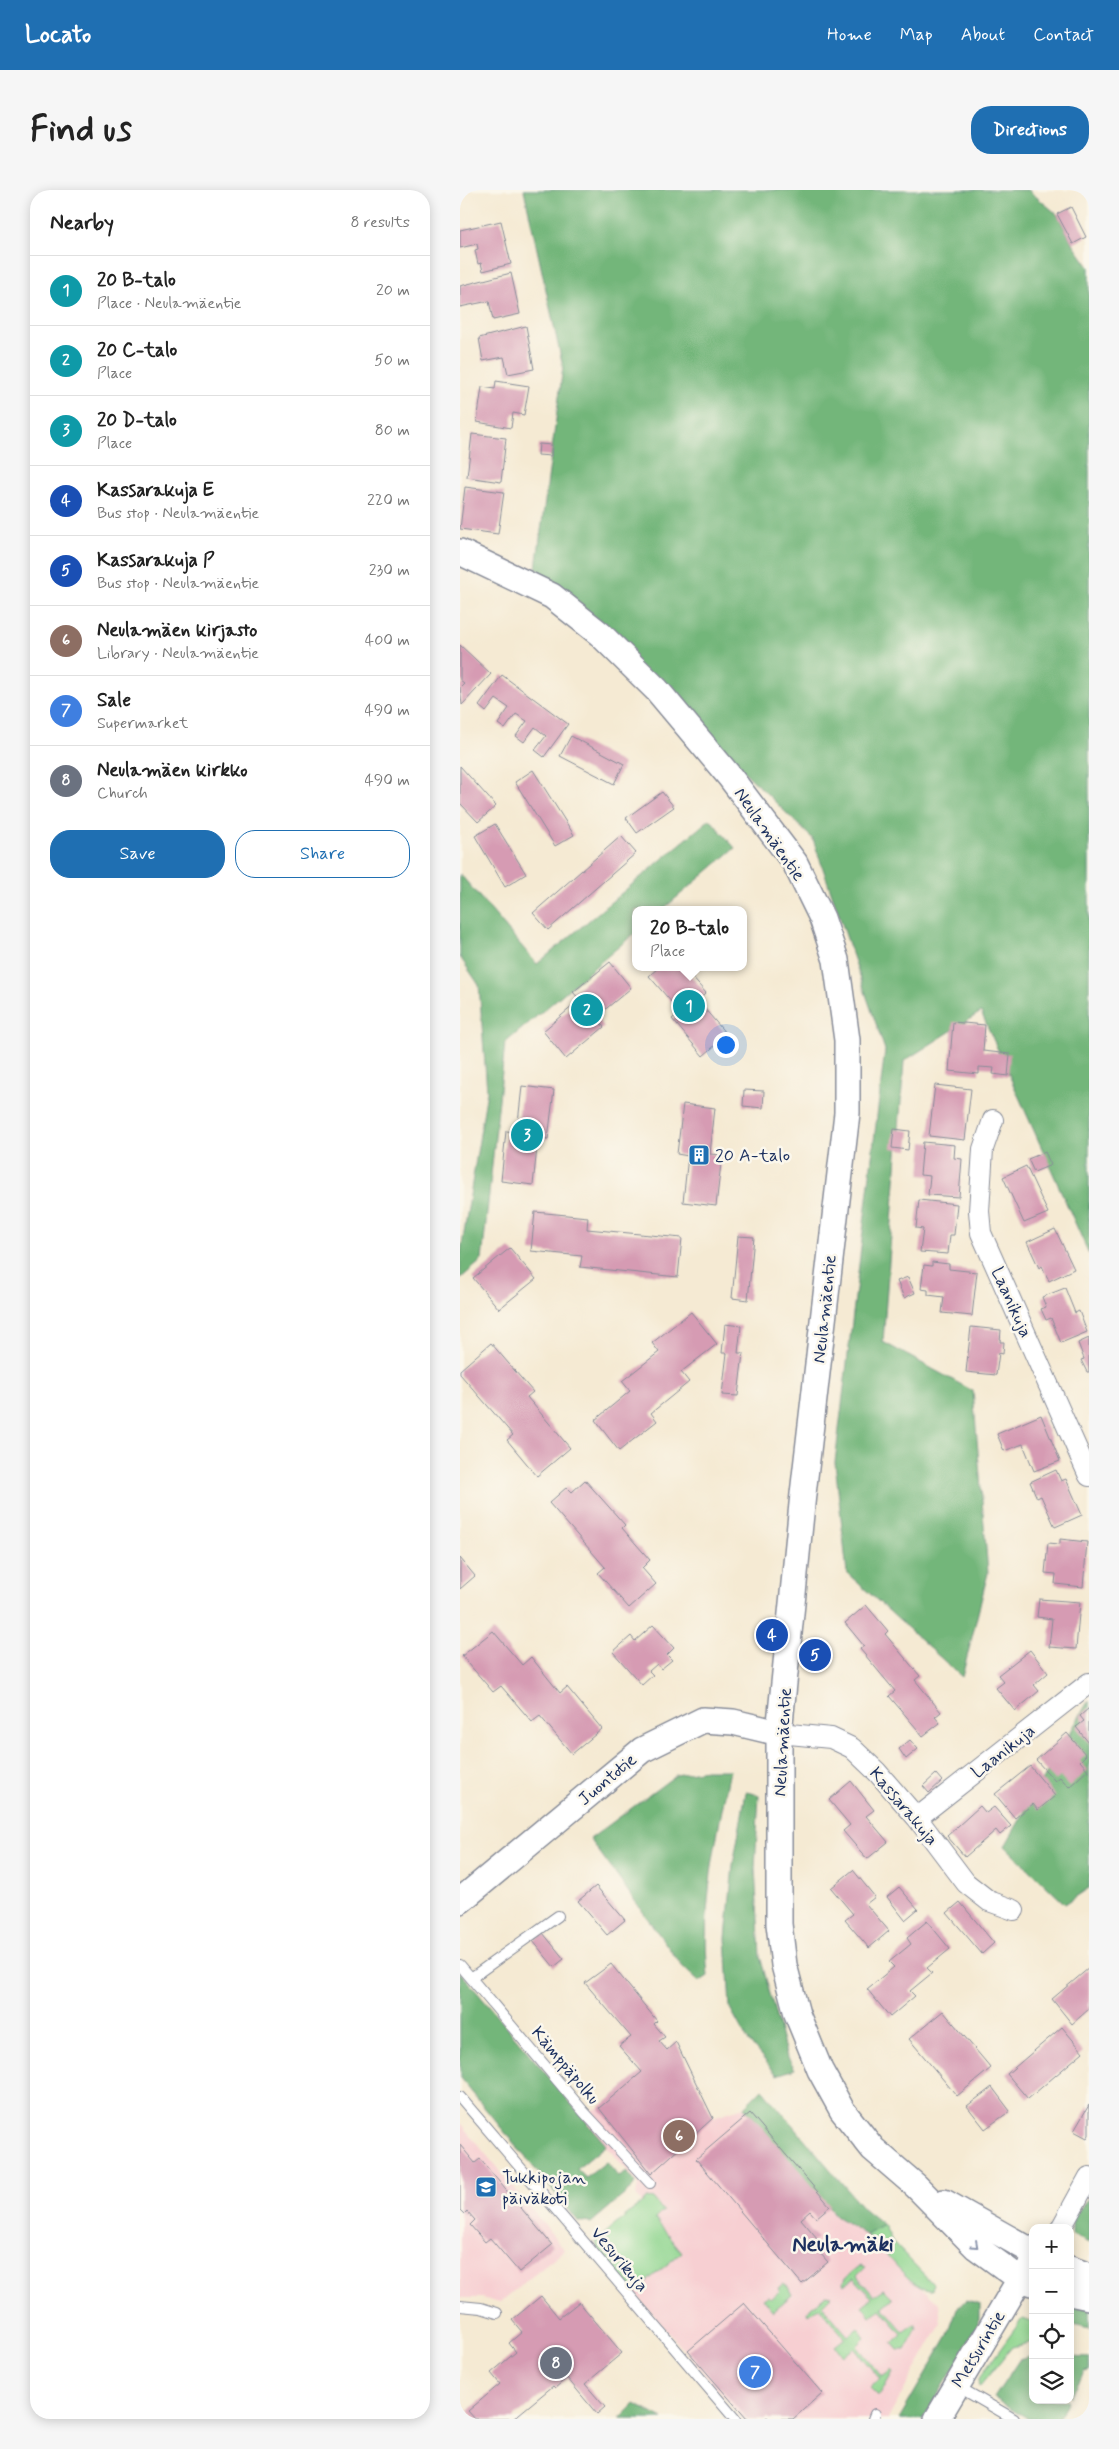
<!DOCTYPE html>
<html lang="en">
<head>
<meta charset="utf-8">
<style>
	:root { --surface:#fff; --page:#f6f6f6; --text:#222; --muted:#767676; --line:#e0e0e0; --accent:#1f6fb2 }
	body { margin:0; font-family:Mynerve,sans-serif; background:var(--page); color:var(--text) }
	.controls { position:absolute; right:15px; bottom:15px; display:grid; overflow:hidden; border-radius:10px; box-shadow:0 2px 12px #0003 }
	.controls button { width:45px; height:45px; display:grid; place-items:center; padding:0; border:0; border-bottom:1px solid var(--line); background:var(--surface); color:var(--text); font:25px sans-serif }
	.you { position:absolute; left:265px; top:854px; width:18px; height:18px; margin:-12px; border:4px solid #fff; border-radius:50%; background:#1a73e8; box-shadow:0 0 0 8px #1a73e833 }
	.badge { display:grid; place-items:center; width:32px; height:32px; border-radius:50%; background:var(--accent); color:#fff; font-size:16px; font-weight:700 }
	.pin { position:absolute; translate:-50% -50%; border:2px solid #fff; box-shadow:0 1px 5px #0006 }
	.popup { position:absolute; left:172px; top:716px; width:115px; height:65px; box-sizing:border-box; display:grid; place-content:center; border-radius:10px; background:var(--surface); filter:drop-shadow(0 1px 4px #0005); font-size:16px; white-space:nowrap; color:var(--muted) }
	.popup b { font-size:19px; color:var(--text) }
	.popup::after { content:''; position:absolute; left:50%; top:100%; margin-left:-10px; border:10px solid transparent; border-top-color:var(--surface) }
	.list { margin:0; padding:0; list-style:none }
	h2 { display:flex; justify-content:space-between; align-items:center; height:65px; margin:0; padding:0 20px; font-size:21px }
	h2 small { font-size:16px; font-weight:400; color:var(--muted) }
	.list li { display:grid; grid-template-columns:32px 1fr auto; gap:15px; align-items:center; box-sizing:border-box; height:70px; padding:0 20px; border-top:1px solid var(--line) }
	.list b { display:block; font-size:19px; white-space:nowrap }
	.list p { margin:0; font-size:16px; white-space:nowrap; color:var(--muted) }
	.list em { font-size:16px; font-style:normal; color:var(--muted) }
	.actions { display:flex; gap:10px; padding:15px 20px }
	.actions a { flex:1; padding:11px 0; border:1px solid var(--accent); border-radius:20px; text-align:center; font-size:18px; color:var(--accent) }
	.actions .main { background:var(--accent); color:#fff }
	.icon { flex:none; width:28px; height:28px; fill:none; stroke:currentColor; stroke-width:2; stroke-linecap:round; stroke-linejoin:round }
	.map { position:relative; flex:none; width:629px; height:2229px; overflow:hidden; border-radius:20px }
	header { display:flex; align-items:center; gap:30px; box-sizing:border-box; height:70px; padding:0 25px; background:var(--accent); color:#fff }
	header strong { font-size:24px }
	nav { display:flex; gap:28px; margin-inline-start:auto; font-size:18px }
	.intro { display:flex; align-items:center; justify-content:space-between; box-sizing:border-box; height:120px; padding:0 30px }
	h1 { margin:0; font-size:35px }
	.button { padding:12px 22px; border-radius:20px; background:var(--accent); color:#fff; font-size:18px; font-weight:700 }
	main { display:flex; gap:30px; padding:0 30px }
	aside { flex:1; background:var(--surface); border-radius:20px; box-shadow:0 2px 12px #0003 }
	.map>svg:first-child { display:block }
	.built { fill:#f7cfd2 }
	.green { fill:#8fd58f; stroke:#558276 }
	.forest { fill:#73b67a; stroke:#47726c }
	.building { fill:#d69bb3 }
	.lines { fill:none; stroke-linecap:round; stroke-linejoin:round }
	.service-casing { stroke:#888c98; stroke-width:12 }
	.minor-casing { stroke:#888c98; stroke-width:22 }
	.tertiary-casing { stroke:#888c98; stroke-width:28 }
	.service { stroke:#fff; stroke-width:10 }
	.minor { stroke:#fff; stroke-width:20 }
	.tertiary { stroke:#fff; stroke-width:25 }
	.oneway { stroke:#8d97ae }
	.labels { text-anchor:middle; stroke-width:5; stroke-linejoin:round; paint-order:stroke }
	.street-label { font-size:18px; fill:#1b2f5e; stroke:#fbf7ec }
	.poi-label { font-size:18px; fill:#1b2f5e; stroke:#fbf7ec; text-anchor:start }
	.district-label { font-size:22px; font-weight:bold; fill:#1b2f5e; stroke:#fbf7ec }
</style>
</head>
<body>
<header>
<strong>Locato</strong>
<nav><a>Home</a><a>Map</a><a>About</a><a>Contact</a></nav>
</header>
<div class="intro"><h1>Find us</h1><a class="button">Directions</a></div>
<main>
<aside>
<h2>Nearby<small>8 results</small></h2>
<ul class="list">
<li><span class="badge" style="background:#0f9aa8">1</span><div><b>20 B-talo</b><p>Place · Neulamäentie</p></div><em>20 m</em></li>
<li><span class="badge" style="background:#0f9aa8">2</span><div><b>20 C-talo</b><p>Place</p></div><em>50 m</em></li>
<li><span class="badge" style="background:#0f9aa8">3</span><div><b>20 D-talo</b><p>Place</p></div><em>80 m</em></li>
<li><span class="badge" style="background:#1a4fb4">4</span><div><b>Kassarakuja E</b><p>Bus stop · Neulamäentie</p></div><em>220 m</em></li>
<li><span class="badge" style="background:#1a4fb4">5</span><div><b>Kassarakuja P</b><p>Bus stop · Neulamäentie</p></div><em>230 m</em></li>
<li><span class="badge" style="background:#8d6e63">6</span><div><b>Neulamäen kirjasto</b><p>Library · Neulamäentie</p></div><em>400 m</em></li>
<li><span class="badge" style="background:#3f7fe0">7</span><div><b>Sale</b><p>Supermarket</p></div><em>490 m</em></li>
<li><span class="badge" style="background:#6b7280">8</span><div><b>Neulamäen kirkko</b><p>Church</p></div><em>490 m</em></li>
</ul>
<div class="actions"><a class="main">Save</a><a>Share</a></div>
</aside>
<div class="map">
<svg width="629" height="2229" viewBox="0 0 629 2229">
	<rect width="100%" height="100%" fill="#fbf7ec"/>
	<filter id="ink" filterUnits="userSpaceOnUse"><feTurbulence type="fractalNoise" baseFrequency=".02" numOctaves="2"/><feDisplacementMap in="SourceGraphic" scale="10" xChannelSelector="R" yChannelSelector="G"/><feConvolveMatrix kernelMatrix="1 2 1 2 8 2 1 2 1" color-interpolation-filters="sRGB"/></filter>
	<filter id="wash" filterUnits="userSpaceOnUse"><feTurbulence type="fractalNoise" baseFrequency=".0096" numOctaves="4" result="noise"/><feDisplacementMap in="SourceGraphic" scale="20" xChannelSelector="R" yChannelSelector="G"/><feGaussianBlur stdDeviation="1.12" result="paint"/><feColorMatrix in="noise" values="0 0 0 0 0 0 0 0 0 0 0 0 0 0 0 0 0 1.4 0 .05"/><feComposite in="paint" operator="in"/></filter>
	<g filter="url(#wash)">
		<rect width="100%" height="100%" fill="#f5ead3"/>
		<path class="built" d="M225 1869 253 1927 284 1917 376 2026 417 2052 446 2086 479 2113 481 2134 428 2229H283L174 2102 222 2062 176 2005 178 1993 125 1932 124 1922 139 1918 182 1882Z
			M0 1933 105 2060 39 2113 22 2108H0Z"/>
		<path class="green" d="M187 2008 194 2009 203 2021 195 2029 222 2062 174 2102 137 2058 136 2051Z
			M424 2035 432 2051 473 2094 472 2100C450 2101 426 2058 406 2045Z
			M401 2075 406 2077 397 2086 414 2106 424 2099 433 2108 423 2117 444 2142 455 2134 457 2138 445 2160H438L432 2153 442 2144 421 2119 410 2126 402 2116 412 2108 394 2088 384 2095 383 2093 385 2088Z
			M323 2094 325 2096 327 2095 332 2105 313 2121 303 2109 308 2106 311 2108 320 2101 318 2098Z
			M366 2105 371 2106 362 2115 388 2146 398 2138 405 2148 397 2156 422 2187 432 2180 433 2182 420 2205H417L410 2198 420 2189 394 2158 384 2166 375 2156 385 2148 359 2117 349 2125 348 2123 350 2118Z
			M562 2129 573 2133V2152L552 2157 519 2197 518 2190Z"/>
		<path class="forest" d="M64 0H568L597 24 613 54 629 77V1064L521 822 444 871 423 1152 513 1201 528 1383 502 1487 387 1383 375 1272 425 860 353 649 76 378 103 177Z
			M250 629 275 658 202 720H175V743L45 853 22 1070 0 1089V1067L27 901 19 795 0 767V684L77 774Z
			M629 1510V1698L605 1714 545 1656Z
			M246 1580H270C256 1650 241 1715 248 1786L239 1792 222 1776 130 1649 216 1585Z
			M286 1602 299 1605 295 1678 300 1766 326 1864 335 1879 317 1885 287 1849 270 1818 266 1748 273 1675Z
			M0 1782 146 1955 117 1979 126 1988 146 1972 159 1987 167 1982 175 1992 173 1997 131 2033 118 2031 0 1888Z
			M302 1899 403 2018 424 2035 406 2045 376 2026 284 1917Z
			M629 2008V2053L612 2045V2028Z
			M507 2110 520 2114V2129L495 2177 463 2229H439L488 2145 497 2118Z
			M610 2112 629 2115V2139L610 2134Z
			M573 2166V2210H608L599 2229H569L534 2208 559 2170Z
			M610 2167 629 2168V2181L624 2182 610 2207Z
			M175 2214 203 2229H160Z"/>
		<g id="blocks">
			<path class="building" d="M611 17 626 47 613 54 597 24Z
				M41 31 51 74 23 81 21 73 18 74 15 60 18 59 17 54 0 58V40Z
				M51 83 60 124 33 130 29 111 0 117V96Z
				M66 136 74 179 48 184 44 167 23 171 19 148Z
				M36 191 69 196 64 225 53 223 51 238 17 232 22 197 35 199Z
				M12 244 46 248 41 292 7 287Z
				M79 254 92 255 91 266 78 265Z
				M5 297 44 302 38 344 0 339Z
				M0 455 31 484 2 515 0 497 4 493 0 490Z
				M42 485 108 534 84 567 75 560 86 546 75 537 64 552 56 546 67 531 56 524 45 539 38 534 49 518 36 509 26 522 19 516Z
				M111 546 164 574 154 594 100 566Z
				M0 576 36 616 18 632 0 613Z
				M73 580 114 645 95 656 55 592Z
				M202 602 214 617 177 643 166 628Z
				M35 634 66 684 45 697 15 646Z
				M161 646 176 663 88 740 73 723Z
				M150 772 171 798 136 827 144 837 106 869 83 841 120 810 113 802Z
				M199 777H223L246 803 238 811 267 845 243 866 212 829 220 822 189 786Z
				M493 832 525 835 523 861 550 864 548 886 533 884 534 878 519 877V884L489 881Z
				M475 895 511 899 505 950 469 946Z
				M62 896 94 900 88 949 78 948 73 995 41 991 46 941 57 942Z
				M284 900 304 901 303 918 283 916Z
				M223 914 255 918 250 964 262 965 256 1016 223 1012 228 966 217 964Z
				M434 939 450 941 448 960 432 958Z
				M463 952 495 955 494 968 502 969 499 1007 468 1005 470 986 460 985Z
				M585 962 591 975 574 982 568 969Z
				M566 976 588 1023 564 1033 543 987Z
				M459 1010 497 1014 494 1045H490L488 1064 460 1062 463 1039 456 1038Z
				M75 1022 128 1027 127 1039 222 1048 218 1087 120 1077 122 1066 71 1061Z
				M595 1039 614 1079 589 1091 582 1076 579 1078 567 1052Z
				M278 1046 294 1047 288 1110 272 1108Z
				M50 1058 76 1089 39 1119 13 1088Z
				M472 1072 489 1074V1079L517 1082 512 1126 482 1123 484 1107 468 1105V1100L461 1099 464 1075 472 1076Z
				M448 1087 455 1103 444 1108 437 1091Z
				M605 1098 615 1123 619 1121 627 1142 601 1153 591 1128 586 1130 581 1119 586 1117 582 1107Z
				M231 1122 257 1154 221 1182 229 1192 191 1223 197 1231 159 1261 135 1230 170 1201 162 1191 199 1162 192 1153Z
				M265 1134 281 1136 278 1163H283L278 1206 262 1205 267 1163H262Z
				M511 1137 541 1140 540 1152H544L543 1164 539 1163 536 1185 506 1182Z
				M629 1148V1182H627L621 1170 624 1169 618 1153Z
				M31 1153 73 1202 67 1207 110 1258 77 1286 47 1250 53 1245 0 1184V1180Z
				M581 1225 600 1271 574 1281 563 1254 544 1261 537 1244Z
				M596 1280 601 1291 606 1289 622 1325 595 1337 581 1306 577 1308 570 1292Z
				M125 1290 165 1335 162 1338 190 1370 182 1378 196 1394 169 1418 138 1383 145 1377 89 1313 107 1297 112 1302Z
				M600 1349 627 1352 623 1397 595 1394 596 1384 585 1383 588 1353 600 1354Z
				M0 1368 15 1386 0 1399Z
				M579 1409 620 1412 616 1459 589 1457 592 1429 577 1427Z
				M406 1415 428 1441 425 1444 460 1486 455 1490 481 1522 475 1527 480 1533 463 1546 429 1506 435 1501 400 1459 404 1456 385 1433Z
				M193 1435 214 1458 207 1465 212 1470 201 1479 197 1474 189 1481 193 1485 182 1495 153 1462 171 1446 175 1451Z
				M33 1441 62 1475 71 1467 100 1503 107 1497 142 1539 112 1564 80 1526 72 1532 41 1496 33 1502 2 1466Z
				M570 1460 588 1483 574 1495 579 1501 555 1521 536 1498 544 1492 538 1485Z
				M629 1518V1553L616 1537 624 1531 620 1526Z
				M607 1543 626 1565 620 1571 628 1580 609 1597 600 1587 595 1591 576 1570Z
				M450 1550 458 1559 446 1569 439 1559Z
				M570 1576 595 1606 578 1620 573 1614 555 1628 535 1604Z
				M476 1584 482 1591 469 1603 463 1596Z
				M391 1591 414 1620 406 1626 428 1652 407 1669 383 1641 390 1635 369 1610Z
				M520 1616 526 1623 534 1617 551 1636 540 1645 536 1640 505 1667 487 1646Z
				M393 1680 415 1707 406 1714 429 1741 409 1758 385 1730 393 1724 371 1698Z
				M136 1696 165 1730 147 1745 118 1711Z
				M439 1697 458 1719 445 1730 427 1707Z
				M500 1712 534 1753 522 1764 487 1723Z
				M467 1731 490 1759 467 1778 472 1783 450 1801 455 1806 430 1827 407 1799 434 1777 429 1772 451 1754 447 1748Z
				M83 1743 104 1769 94 1777 73 1751Z
				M151 1774 197 1831 194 1834 205 1847 199 1851 207 1860 216 1852 253 1928 191 1984 139 1918 182 1882 159 1856 171 1847 125 1793Z
				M629 1778V1819L612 1834 592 1809Z
				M483 1821 531 1878 497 1906 449 1849Z
				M602 1837 623 1862 568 1909 547 1884Z
				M532 1897 550 1921 525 1939 507 1916Z
				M629 1915V1945L627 1948 614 1941Z
				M290 1923 370 2016 356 2028 350 2021 341 2029 357 2048 351 2053 368 2072 342 2094 236 1969Z
				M0 1955 15 1973 20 1969 92 2055 59 2082 30 2048 25 2052 10 2035 15 2030 7 2021 4 2024 0 2020Z
				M81 2106 99 2128 119 2112 162 2163 125 2194 145 2217 137 2224 107 2188 95 2198 93 2196 53 2229H15L8 2221 40 2194 31 2183 56 2162 49 2153 62 2142 52 2130Z
				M284 2113 362 2203 333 2229H309L307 2227 305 2229H287L228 2161Z"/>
		</g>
	</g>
	<g filter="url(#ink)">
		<use href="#blocks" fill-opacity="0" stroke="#888c98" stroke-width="1"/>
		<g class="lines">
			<g class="service-casing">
				<path id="service" d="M0 1775 124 1922 190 1993
					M11 1788 98 1726
					M0 1907 275 2229
					M0 2116 21 2118 37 2123
					M497 2196 554 2229
					M413 2229 415 2224"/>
			</g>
			<g class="minor-casing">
				<path id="minor" d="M533 930 523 959 519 1021 521 1043 629 1286
					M319 1543 371 1548 392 1558 417 1582 457 1628 506 1693 529 1711 554 1720
					M457 1628 629 1493
					M601 2038 629 1987"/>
			</g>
			<g class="tertiary-casing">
				<path id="tertiary" d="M0 362 92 406 140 444 197 500 270 587 335 673 362 728 376 770 387 850V923L343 1304 319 1543V1734L324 1775 337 1824 360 1880 382 1920 413 1959 456 1996 516 2057 560 2089 573 2093
					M0 1711 182 1560 243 1530 273 1532 319 1543
					M484 2012 573 2062
					M610 2079 629 2086
					M610 2103 629 2107
					M477 2229 560 2089 573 2074"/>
			</g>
			<use href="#service" class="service"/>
			<use href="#minor" class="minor"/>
			<use href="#tertiary" class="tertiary"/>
		</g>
		<defs><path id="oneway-chevron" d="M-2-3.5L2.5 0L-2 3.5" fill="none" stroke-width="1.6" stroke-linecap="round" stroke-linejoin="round" transform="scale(1.25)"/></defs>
		<use class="oneway" href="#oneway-chevron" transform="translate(515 2055) rotate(42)"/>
	</g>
	<defs>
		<g id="building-square" transform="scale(1.125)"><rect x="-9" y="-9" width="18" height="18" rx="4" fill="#1f6fb2" stroke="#fbf7ec"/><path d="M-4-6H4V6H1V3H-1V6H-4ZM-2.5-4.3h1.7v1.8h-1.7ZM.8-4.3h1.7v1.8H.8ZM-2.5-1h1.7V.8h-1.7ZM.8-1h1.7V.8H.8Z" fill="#fff"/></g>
		<g id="school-square" transform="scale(1.125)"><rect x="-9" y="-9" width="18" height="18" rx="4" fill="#1f6fb2" stroke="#fbf7ec"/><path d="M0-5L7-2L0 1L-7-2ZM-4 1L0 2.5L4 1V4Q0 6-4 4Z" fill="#fff"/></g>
	</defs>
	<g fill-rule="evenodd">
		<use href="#building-square" x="239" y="965"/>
		<use href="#school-square" x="26" y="1997"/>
	</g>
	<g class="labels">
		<g class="street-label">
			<text transform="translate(310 644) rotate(55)" y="6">Neulamäentie</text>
			<text transform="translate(552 1112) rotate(66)" y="6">Laanikuja</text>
			<text transform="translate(364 1119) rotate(-84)" y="6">Neulamäentie</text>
			<text transform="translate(322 1552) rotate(-87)" y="6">Neulamäentie</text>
			<text transform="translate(543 1561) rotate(-38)" y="6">Laanikuja</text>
			<text transform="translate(147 1589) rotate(-40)" y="6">Juontotie</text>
			<text transform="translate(444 1616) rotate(50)" y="6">Kassarakuja</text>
			<text transform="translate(106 1875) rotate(50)" y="6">Kämppäpolku</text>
			<text transform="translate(160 2069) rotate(50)" y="6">Vesurikuja</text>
			<text transform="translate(518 2159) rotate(-59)" y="6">Metsurintie</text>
		</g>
		<g class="poi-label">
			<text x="255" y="971">20 A-talo</text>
			<text x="42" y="1993">Tukkipojan<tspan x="42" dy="21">päiväkoti</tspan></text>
		</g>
		<g class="district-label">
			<text x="383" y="2061">Neulamäki</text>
		</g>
	</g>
</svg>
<div class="controls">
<button>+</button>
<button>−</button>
<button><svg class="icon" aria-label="locate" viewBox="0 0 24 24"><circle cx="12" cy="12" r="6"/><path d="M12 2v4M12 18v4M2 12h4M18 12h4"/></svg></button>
<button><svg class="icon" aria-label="layers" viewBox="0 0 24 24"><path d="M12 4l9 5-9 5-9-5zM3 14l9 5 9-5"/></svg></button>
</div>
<div class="you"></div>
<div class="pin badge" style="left:229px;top:816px;background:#0f9aa8">1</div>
<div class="popup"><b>20 B-talo</b>Place</div>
<div class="pin badge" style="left:127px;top:820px;background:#0f9aa8">2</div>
<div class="pin badge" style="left:67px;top:945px;background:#0f9aa8">3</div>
<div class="pin badge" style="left:312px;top:1445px;background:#1a4fb4">4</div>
<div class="pin badge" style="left:355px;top:1465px;background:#1a4fb4">5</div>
<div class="pin badge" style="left:219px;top:1946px;background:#8d6e63">6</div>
<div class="pin badge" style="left:295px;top:2182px;background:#3f7fe0">7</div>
<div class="pin badge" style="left:96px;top:2173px;background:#6b7280">8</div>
</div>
</main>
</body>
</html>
